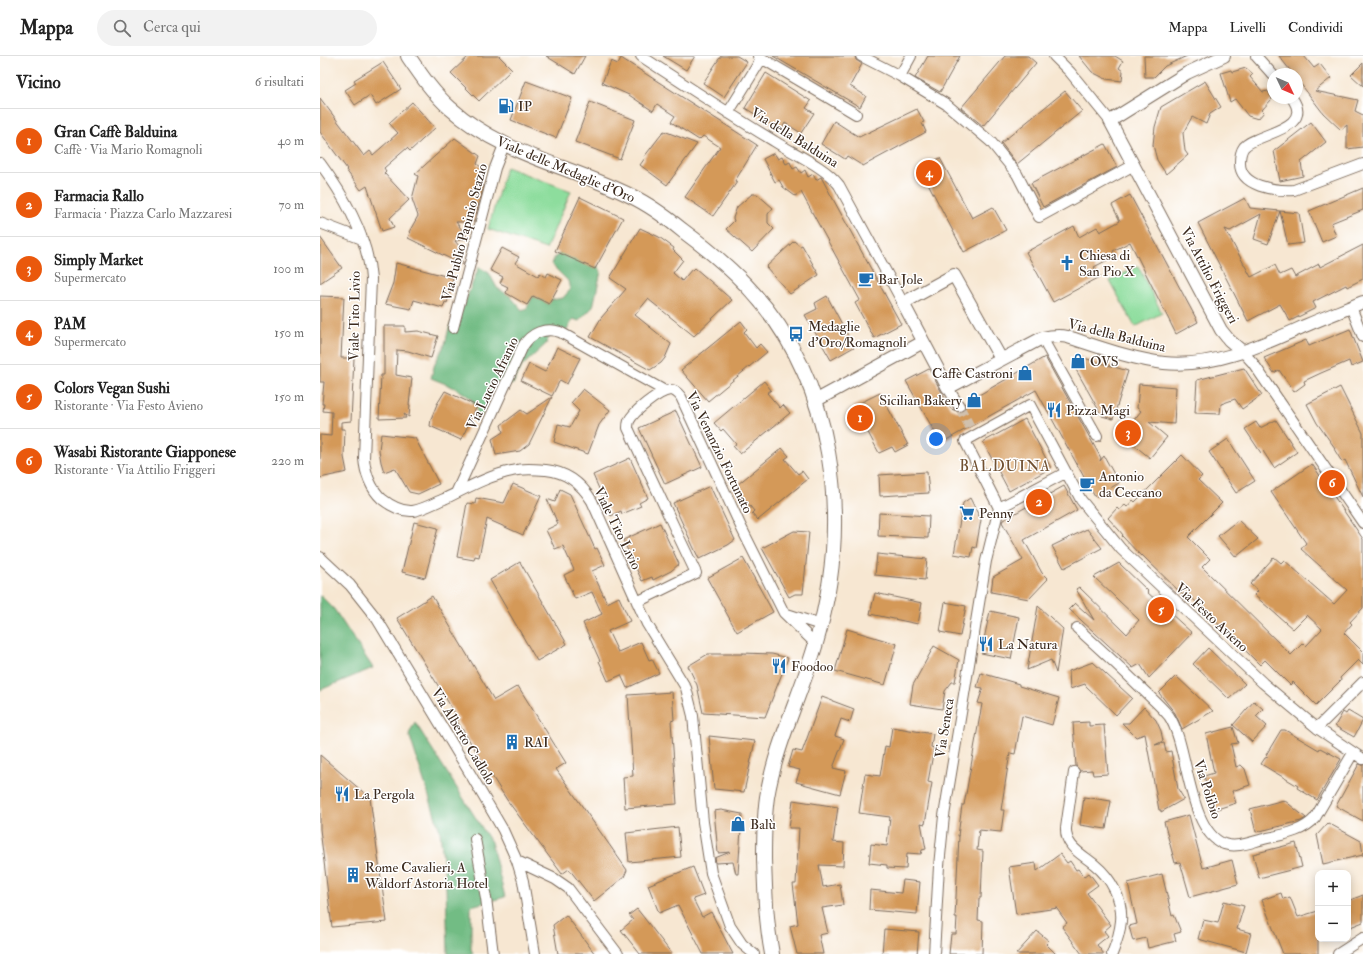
<!DOCTYPE html>
<html lang="it">
<head>
<meta charset="utf-8">
<style>
	:root { --surface:#fff; --page:#f2f2f2; --text:#222; --muted:#767676; --line:#e0e0e0; --accent:#ea580c }
	body { margin:0; font-family:"IM FELL Double Pica",serif; background:var(--page); color:var(--text) }
	.controls { position:absolute; right:12px; bottom:12px; display:grid; overflow:hidden; border-radius:8px; box-shadow:0 2px 10px #0003 }
	.controls button { width:36px; height:36px; display:grid; place-items:center; padding:0; border:0; border-bottom:1px solid var(--line); background:var(--surface); color:var(--text); font:20px sans-serif }
	.compass { position:absolute; left:947px; top:12px; width:36px; height:36px; border-radius:50%; background:var(--surface); box-shadow:0 2px 10px #0003; rotate:134deg }
	.you { position:absolute; left:616px; top:383px; width:14px; height:14px; margin:-10px; border:3px solid #fff; border-radius:50%; background:#1a73e8; box-shadow:0 0 0 6px #1a73e833 }
	.badge { display:grid; place-items:center; width:26px; height:26px; border-radius:50%; background:var(--accent); color:#fff; font-size:13px; font-weight:700 }
	.pin { position:absolute; translate:-50% -50%; border:2px solid #fff; box-shadow:0 1px 4px #0006 }
	.list { margin:0; padding:0; list-style:none }
	h2 { display:flex; justify-content:space-between; align-items:center; height:52px; margin:0; padding:0 16px; font-size:17px }
	h2 small { font-size:13px; font-weight:400; color:var(--muted) }
	.list li { display:grid; grid-template-columns:26px 1fr auto; gap:12px; align-items:center; box-sizing:border-box; height:64px; padding:0 16px; border-top:1px solid var(--line) }
	.list b { display:block; font-size:15px; white-space:nowrap }
	.list p { margin:0; font-size:13px; white-space:nowrap; color:var(--muted) }
	.list em { font-size:13px; font-style:normal; color:var(--muted) }
	.icon { flex:none; width:22px; height:22px; fill:none; stroke:currentColor; stroke-width:2; stroke-linecap:round; stroke-linejoin:round }
	.map { position:relative; flex:none; width:1043px; height:898px; overflow:hidden }
	header { display:flex; align-items:center; gap:24px; box-sizing:border-box; height:56px; padding:0 20px; background:var(--surface); border-bottom:1px solid var(--line) }
	header strong { font-size:19px }
	nav { display:flex; gap:22px; margin-inline-start:auto; font-size:14px }
	.search { width:280px; height:36px; background:var(--page); display:flex; align-items:center; gap:10px; box-sizing:border-box; padding:0 14px; border-radius:22px; color:var(--muted); font-size:15px }
	main { display:flex }
	aside { flex:1; background:var(--surface) }
	.map>svg:first-child { display:block }
	.green { fill:#8ddd9d; stroke:#64845e }
	.forest { fill:#72bc84; stroke:#567351 }
	.building { fill:#d49958 }
	.lines { fill:none; stroke-linecap:round; stroke-linejoin:round }
	.minor-tunnel { stroke:#d1c1ae; stroke-width:10; stroke-dasharray:10 5; stroke-linecap:butt }
	.minor-casing { stroke:#7d6c5d; stroke-width:12 }
	.tertiary-casing { stroke:#7d6c5d; stroke-width:14 }
	.secondary-casing { stroke:#7d6c5d; stroke-width:16 }
	.minor { stroke:#fff; stroke-width:10 }
	.tertiary { stroke:#fff; stroke-width:12 }
	.secondary { stroke:#fff; stroke-width:14 }
	.labels { text-anchor:middle; stroke-width:3; stroke-linejoin:round; paint-order:stroke }
	.poi-label { font-size:14px; fill:#3b2a1e; stroke:#fff; text-anchor:start }
	.street-label { font-size:14px; fill:#3b2a1e; stroke:#fff }
	.neighbourhood-label { font-size:15px; letter-spacing:1px; fill:#715132; stroke:#fff }
</style>
</head>
<body>
<header>
<strong>Mappa</strong>
<div class="search"><svg class="icon" aria-label="search" viewBox="0 0 24 24"><circle cx="10" cy="10" r="6"/><path d="M15 15l6 6"/></svg>Cerca qui</div>
<nav><a>Mappa</a><a>Livelli</a><a>Condividi</a></nav>
</header>
<main>
<aside>
<h2>Vicino<small>6 risultati</small></h2>
<ul class="list">
<li><span class="badge">1</span><div><b>Gran Caffè Balduina</b><p>Caffè · Via Mario Romagnoli</p></div><em>40 m</em></li>
<li><span class="badge">2</span><div><b>Farmacia Rallo</b><p>Farmacia · Piazza Carlo Mazzaresi</p></div><em>70 m</em></li>
<li><span class="badge">3</span><div><b>Simply Market</b><p>Supermercato</p></div><em>100 m</em></li>
<li><span class="badge">4</span><div><b>PAM</b><p>Supermercato</p></div><em>150 m</em></li>
<li><span class="badge">5</span><div><b>Colors Vegan Sushi</b><p>Ristorante · Via Festo Avieno</p></div><em>150 m</em></li>
<li><span class="badge">6</span><div><b>Wasabi Ristorante Giapponese</b><p>Ristorante · Via Attilio Friggeri</p></div><em>220 m</em></li>
</ul>
</aside>
<div class="map">
<svg width="1043" height="898" viewBox="0 0 1043 898">
	<rect width="100%" height="100%" fill="#fff"/>
	<filter id="ink" filterUnits="userSpaceOnUse"><feTurbulence type="fractalNoise" baseFrequency=".025" numOctaves="2"/><feDisplacementMap in="SourceGraphic" scale="8" xChannelSelector="R" yChannelSelector="G"/><feConvolveMatrix kernelMatrix="1 2 1 2 8 2 1 2 1" color-interpolation-filters="sRGB"/></filter>
	<filter id="wash" filterUnits="userSpaceOnUse"><feTurbulence type="fractalNoise" baseFrequency=".012" numOctaves="4" result="noise"/><feDisplacementMap in="SourceGraphic" scale="16" xChannelSelector="R" yChannelSelector="G"/><feGaussianBlur stdDeviation="0.9" result="paint"/><feColorMatrix in="noise" values="0 0 0 0 0 0 0 0 0 0 0 0 0 0 0 0 0 1.4 0 .05"/><feComposite in="paint" operator="in"/></filter>
	<g filter="url(#wash)">
		<rect width="100%" height="100%" fill="#f7e7d2"/>
		<path class="green" d="M186 111 251 135 226 193 168 173Z
			M818 210 842 257 815 271 790 225Z"/>
		<path class="forest" d="M241 197 275 213 277 210 281 215 273 251 259 265 253 263 246 276 238 281 230 278 226 288 202 310 193 328 187 329 177 326 161 361 157 357C156 337 127 329 111 322L115 307 125 288 130 268 141 256 159 211 169 217 177 232 190 240 202 254 207 252 213 240 229 248 231 244 243 242 250 234 248 225 231 208 235 201Z
			M0 539 14 553 53 612 0 634Z
			M95 666 171 786 185 841 151 850V893L153 898H128L126 832 120 775 89 678Z"/>
		<g id="blocks">
			<path class="building" d="M149 0H179L192 13 159 45 131 17Z
				M226 0H265L255 18Z
				M343 0H375L366 14Z
				M401 0H417L427 6 404 41 383 27Z
				M453 0H535L536 4 542 8 530 30 546 40 540 51Z
				M608 0H640L620 36 595 22Z
				M685 0H708L716 7 663 70 641 52Z
				M759 0H795L803 5 799 12 803 15 802 25 786 23 772 16Z
				M824 0H867L845 10 834 21H825Z
				M959 0H984L994 12 1000 8 1011 22 995 35 1038 44 1035 55 1043 59V91L1027 93V69L1021 74 1003 57 977 23V18H973Z
				M301 2 437 89 415 125 417 126 393 160 365 141 400 91 383 80 379 84 351 66 355 60 337 48 333 55 309 39 282 27 291 5 298 8Z
				M63 6 81 33 56 49 50 39 35 49 25 34 36 27 34 24Z
				M1043 7V30L1031 19Z
				M926 12 933 18 930 21 943 36 948 35 952 43 942 54 944 56 938 63 928 60 915 43 910 46 901 17 911 14 912 16Z
				M446 17 491 45 486 52 494 57 481 77 465 67 461 74 425 52Z
				M206 25 252 42 236 82 191 64Z
				M885 25 901 51 890 58 886 68 872 61 863 77 865 95 868 99 846 118 837 104 833 89 835 71 841 51Z
				M745 35 762 55 697 108 681 87Z
				M0 42 44 100 50 95 53 99 78 77 69 67 92 46 115 72 90 95 87 92 64 112 66 115 64 117 89 144 70 162 74 171 62 175 47 130 41 134 26 114 27 113 0 76Z
				M270 46 315 64 300 103 255 86Z
				M597 53 604 66 602 67 606 76 543 110 527 100 525 103 501 88 514 65 539 81Z
				M991 66 1006 86 981 106 983 120 960 125 954 95Z
				M344 75 377 88 347 129 320 109 325 102 324 101Z
				M135 82 160 100 157 108 162 112 157 127 164 129 154 166H136L148 182 135 185 140 191 135 196 143 207V209L88 182 90 177 89 176 98 160 92 143 98 120 95 118Z
				M785 88 797 111 723 151 711 127Z
				M454 97 458 103 462 101 466 108 470 106 473 113 477 111 481 117 485 114 488 121 493 118 496 124 501 121 581 268 554 282 535 247 540 244 481 136 475 140 463 131 459 124 455 126 443 103Z
				M620 102 652 162 673 151 686 174 644 196 600 112Z
				M1043 132V154L1011 167 1016 180 1002 186 989 155Z
				M432 138H437L453 152 448 158V167L454 173 432 196 406 173 414 165 413 162 417 151Z
				M810 139 878 266 856 278 810 186 793 195 795 200 774 211 780 221 733 246 706 196 754 170 759 181 777 171 780 176 800 165 792 149Z
				M260 141 303 162 275 213 235 195Z
				M925 142 930 152 960 155 948 188 934 183 941 158 910 175 905 173 931 221 955 209 960 219 971 214 975 221 999 208 1000 211 1043 189V223L1027 231 1026 229 993 246 996 252 970 265 960 248 928 265 878 167Z
				M960 155 979 157 984 187 968 189Z
				M320 172 339 181 354 192 353 194 363 204 353 217 362 225 372 213 373 214 375 212 412 244 374 280 328 243 315 259 351 288 345 302 341 307 330 314 270 281 281 262 306 233 290 222Z
				M0 181 22 212 0 227Z
				M474 185 480 190 482 189 499 219 470 238 446 211Z
				M182 192 199 201 195 207 218 220 220 217 226 221 228 217 242 224 229 248 213 240 207 249 186 237 188 231 180 227 183 221 170 214Z
				M76 207 133 222 127 247 125 246 123 252 94 244 91 253 65 248 73 227Z
				M0 240 24 241 21 302H34L31 365 21 366V373H25L24 401 27 416 0 422V379L11 380 12 356 3 355 4 348H2L4 326H0Z
				M507 240 534 291 511 304 485 259 497 253 495 247Z
				M421 265 427 273 424 276 436 292 440 288 447 296 388 345 361 314Z
				M64 270H85V276L98 275 118 280 111 302 88 295 77 294 76 319 92 322 89 349H90L89 361 84 358 86 362 59 363 61 319H64Z
				M1030 273 1043 306 1031 311 1029 305 1001 317 984 325 985 328 974 336 959 314 954 317 944 302 986 284 989 290Z
				M237 291 260 302 247 328 240 324 232 340 201 325 209 308 225 316Z
				M757 300 808 315 793 363 782 360 754 310Z
				M725 301 781 402 780 405 784 400 799 427 775 441 716 334 621 387 586 325 609 313 631 353 640 356 645 353V347Z
				M924 312 942 339 922 353 915 343 901 348 900 358 875 357 877 324Z
				M444 325 451 334 447 337 460 352 463 349 470 357 420 398 413 390 416 388 403 373 401 375 394 367Z
				M819 328 856 331 854 368 829 366 847 381 830 402 802 379 821 355 817 352Z
				M1020 331 1043 377V441L1025 404 1022 406 1014 393 1015 392 997 367 987 348Z
				M263 333 290 354 279 369 268 398 234 386 238 368 250 371 259 355 251 347Z
				M125 335 157 350 141 384 110 370 111 363 117 348Z
				M560 337 588 389 575 396 572 391 559 397 534 350Z
				M232 341 209 388 200 395 176 399 172 383 183 376 181 369 201 354 207 358Z
				M356 355 382 411 345 428 319 372Z
				M705 363 731 412 689 435 663 386Z
				M956 364 977 396 954 412 943 395 941 397 925 373 936 366 940 372Z
				M61 378 95 382 119 428 98 438 89 436 75 412 64 416 61 406 59 394Z
				M908 383 935 425 916 437 889 396Z
				M462 392 469 400 465 403 478 418 482 415 488 423 438 464 432 457 434 455 421 439 419 441 412 433Z
				M862 399 882 420 878 424 902 447 868 481 890 503 882 511 971 599 983 587 986 590 1002 573 987 559 973 573 934 539 938 535 930 528 954 501 961 507 964 504 1014 548 1027 534 981 493 986 487 951 436 992 408 1043 483V552L1030 566 1032 568 1024 577 1043 596V609L1038 604 1020 622 1021 624 996 649 973 626 970 629 945 604 940 609 866 536 863 539 822 499 821 500 802 480 803 479 799 474 788 462 797 452 799 454 805 449 807 451 813 444 815 446Z
				M310 402 328 442 319 447 321 450 302 458 301 455 291 460 273 419Z
				M607 416 609 437 560 440 559 419Z
				M193 428 221 440 203 479 167 463 159 501 155 500 154 504 137 501 147 447 155 448 156 442 184 447Z
				M390 430 415 484 408 489 379 503 353 447Z
				M744 430 757 454 704 484 722 517 728 523 709 543 671 536 673 521 703 504 682 466 683 464Z
				M240 433 250 438 275 493 277 492 285 509 272 515 287 547 299 541 310 565 288 575 298 596 321 586 329 604 332 603 339 617 307 632 301 619 288 625 279 605H280L263 567 282 558 272 536 255 543 244 519 254 514 243 490 235 493 226 474 238 468 227 443 235 446Z
				M650 442 661 464 656 492 653 491 651 501 634 498 643 447Z
				M559 457 609 460 608 482 558 480Z
				M918 464 938 483 916 501 898 480Z
				M94 466 118 472 105 522 82 516Z
				M340 467 359 508 351 515 333 524 332 521 322 525 303 484Z
				M767 473 782 492 744 512 732 490Z
				M474 475 489 476 483 538H475L469 541 442 492Z
				M557 498 607 503 605 524 555 519Z
				M423 502 453 556 417 576 387 522Z
				M200 506 247 588 217 605 170 524Z
				M799 507 828 535 827 536 872 577 829 622 820 608 813 612 749 553 755 547 774 564 756 533 759 531 807 578 819 564 774 521Z
				M555 537 602 547 598 568 550 558Z
				M112 540 174 644 198 630 246 707 236 713 307 814 304 821 274 845 249 813 242 818 187 744 137 665 139 664 77 562Z
				M625 546 646 550 640 580 620 576Z
				M718 550 743 573 736 617 731 604 707 614Z
				M670 555 699 561 691 603 661 597Z
				M527 573 577 588 565 629 515 615Z
				M614 590 639 604 635 626H632L625 635 622 653 590 648 593 629Z
				M888 592 925 628 909 643 873 608Z
				M422 597 452 598 468 602 445 661 383 657 377 629 368 610 388 598H422Z
				M773 606 812 642 796 659 766 630 765 628 750 633 749 615Z
				M661 617 699 628V630L739 642 732 669 702 660 695 698 690 697 681 754H684L681 776 659 774 657 794 663 795 661 842H659L658 864 663 865 662 898H629L631 878H636L637 861H635L639 780H638L642 749H644L662 648 658 647 663 632 657 631Z
				M856 620 893 655 862 673 855 657 839 637Z
				M352 636 354 664 351 665 357 748 305 752 303 721 313 720 308 639Z
				M502 641 534 653 530 666 521 663 515 680 524 683 513 712 526 715 520 738 476 726 480 714 468 711 473 694 482 696Z
				M934 645 943 653 936 660 947 670 932 686 913 669Z
				M824 651 836 664 841 675 843 685 835 689 844 687 846 696 851 695 858 733 864 743 841 756V754H839L825 678 816 681 802 667H809Z
				M1028 655 1043 664 1034 681 1015 670 1023 656 1026 658Z
				M769 666V670L784 669 788 718 773 719 772 714 760 715 756 710 753 667Z
				M572 671 613 678 611 691 614 692 608 726 612 727 605 768 601 767 606 793 602 794 601 798 587 797 586 813 567 812V809L549 807 551 788 567 790 570 761 539 757 545 718 560 720 565 690 569 691Z
				M913 671 918 687 911 688 916 711 921 709 925 713 930 729 912 735 916 747 894 754 884 720 894 717 886 678Z
				M961 674H965L999 694 1000 692 1021 703 997 744 977 732 978 730 941 708 945 702 948 701 946 699Z
				M389 680 435 685 424 736 394 733Z
				M0 699 50 742 67 866 12 871 0 773Z
				M1039 708 1043 709V765L1016 750Z
				M764 741 791 745 786 773 760 769Z
				M473 744 518 751 513 786 524 787 523 810 499 809 503 831 520 828 523 849 502 852 508 877 499 879 503 898H477L470 870 478 868 473 828H476L479 772H469Z
				M964 744 986 762 981 765 936 776 930 753Z
				M401 754 422 758 418 818H416L413 806 396 807 395 802 410 796 398 797 394 755Z
				M869 759 883 812 912 804 918 828 870 841 860 806 855 807 844 766Z
				M1008 767 1041 785 1043 799 1003 808 997 779Z
				M358 771 361 801 309 806 306 777Z
				M976 787 982 811 939 822 933 798Z
				M740 798 747 807 750 805 756 814 758 813 764 821 769 817 778 829 767 837 791 869 784 875 788 880 777 889 784 898H762L742 871 747 867 737 853 738 852 696 858 689 811 716 807 717 815Z
				M373 811 384 839 373 843 382 861 391 856 413 898H383L358 849 339 857 328 829Z
				M842 818 852 860 854 859 861 876 854 878 856 885 828 892 826 882 813 885 809 870 817 868 808 827Z
				M583 824 600 826 597 858 549 854 550 834 581 837Z
				M961 837 963 843 970 841 978 861 998 855V898H963L942 844Z
				M1043 839V866L1028 872V845Z
				M904 845 924 850 917 873 931 877 926 896 878 883 883 864 898 867Z
				M317 853 321 858 352 898H320L301 874 313 864 309 859Z
				M246 859 275 898H238L233 869Z
				M564 873 599 876 597 898H562Z
				M717 875 729 885 726 888 736 898H696Z"/>
		</g>
	</g>
	<g filter="url(#ink)">
		<use href="#blocks" fill-opacity="0" stroke="#7d6c5d" stroke-width="1"/>
		<g class="lines">
			<path class="minor-tunnel" d="M639 350 650 371"/>
			<g class="minor-casing">
				<path id="minor" d="M321 0C365 29 409 58 454 85 474 98 504 110 519 129L583 247
					M438 0 536 58
					M541 0 580 20 626 48 671 86 697 118 719 161 814 109
					M734 0 750 16 790 65
					M936 0 953 19
					M580 20 591 0
					M972 42C995 74 936 77 924 91 921 95 920 100 920 106 919 131 956 135 974 134L1043 108
					M408 57 442 2
					M0 107C25 141 48 181 51 223L44 402C45 417 51 433 62 443 71 450 81 456 93 455 104 453 114 447 124 443 145 433 170 419 192 415 203 412 214 413 226 414 247 416 261 427 272 445L327 568 366 632 373 660 383 766 391 817 410 870 422 888 434 898
					M0 167 42 183
					M1031 251 1043 281
					M133 272 175 112 184 89
					M722 282 777 380
					M923 296 933 307 1043 467
					M628 332 639 350
					M136 437 203 290C211 277 225 271 240 276L345 335
					M679 452 645 385 710 349 761 444 801 493 943 627 997 672 1043 703
					M679 452 745 417
					M0 501 30 529 57 563 148 714 183 774 197 805 203 825 215 898
					M317 546 376 517 356 475 308 372C308 369 308 368 309 365 313 356 339 335 350 334 355 334 358 337 361 341L422 473 464 557 496 588
					M467 558 501 569
					M757 572C778 591 799 610 819 630 829 640 840 649 849 660 869 689 867 774 904 788 916 792 929 787 940 784 959 779 982 777 995 762L1033 697
					M997 672 1043 626
					M754 716 746 772C745 791 762 798 775 809 791 822 803 844 801 865 800 876 796 888 792 898
					M155 783 166 842 173 898
					M197 805 235 823 248 832 298 898
					M614 898 619 810 624 760 666 505 679 452
					M1018 898 1043 882"/>
			</g>
			<g class="tertiary-casing">
				<path id="tertiary" d="M904 0 867 17 790 65 901 274 909 284 923 296
					M681 303 634 219 583 247 628 332 722 282C731 280 739 279 748 281 779 291 811 303 844 307 894 312 942 289 987 269 1005 261 1024 254 1043 246
					M495 345 603 286"/>
			</g>
			<g class="secondary-casing">
				<path id="secondary" d="M88 0C101 19 113 37 130 52 184 100 249 109 311 140 330 149 346 161 362 174 385 191 407 209 426 229 516 323 532 465 496 587 481 639 456 687 447 741 444 762 444 783 444 803 445 835 446 866 452 898"/>
			</g>
			<use href="#minor" class="minor"/>
			<use href="#tertiary" class="tertiary"/>
			<use href="#secondary" class="secondary"/>
		</g>
	</g>
	<defs>
		<g id="fuel-bare" transform="scale(1.2)"><path d="M-5.5-6h7V0h2V4h1.3V-2.5L3-4.5l.8-.8L6-3V5H2.5V1h-1V6h-7ZM-4.2-4.7v3.2H.2V-4.7Z" fill="#1f6fb2" stroke="#fff" stroke-width="2.5" paint-order="stroke"/></g>
		<g id="church-bare" transform="scale(1.2)"><path d="M-1.2-6h2.4v3.5h3.3v2.4h-3.3V6h-2.4V-.1h-3.3v-2.4h3.3Z" fill="#1f6fb2" stroke="#fff" stroke-width="2.5" paint-order="stroke"/></g>
		<g id="cafe-bare" transform="scale(1.2)"><path d="M-5.5-4.5H6V0H3Q3 3.5 0 3.5H-2.5Q-5.5 3.5-5.5 0ZM3-3.2v2h1.7v-2ZM-6 4.5H4V6H-6Z" fill="#1f6fb2" stroke="#fff" stroke-width="2.5" paint-order="stroke"/></g>
		<g id="bus-bare" transform="scale(1.2)"><path d="M-5-6H5V4H4V6H2V4H-2V6H-4V4H-5ZM-3.5-4V0h7V-4ZM-3.5 1.2v1.5H-2V1.2ZM2 1.2v1.5H3.5V1.2Z" fill="#1f6fb2" stroke="#fff" stroke-width="2.5" paint-order="stroke"/></g>
		<g id="shop-bare" transform="scale(1.2)"><path d="M-5-2.5h2.3a2.7 3.5 0 0 1 5.4 0H5L5.5 6h-11ZM-1.5-2.5h3a1.5 2.3 0 0 0-3 0Z" fill="#1f6fb2" stroke="#fff" stroke-width="2.5" paint-order="stroke"/></g>
		<g id="restaurant-bare" transform="scale(1.2)"><path d="M-5-6h1v4h1v-4h1v4h1v-4h1v5L-1.5 .5V6h-2V.5L-5-1ZM5-6V6H3V1.5H1.5Q1.5-4 5-6Z" fill="#1f6fb2" stroke="#fff" stroke-width="2.5" paint-order="stroke"/></g>
		<g id="supermarket-bare" transform="scale(1.2)"><path d="M-6-5.5h2.5l.6 2H6L4.5 2H-2.5L-4.4-4H-6ZM-1.5 3.2a1.3 1.3 0 1 0 .1 0ZM3 3.2a1.3 1.3 0 1 0 .1 0Z" fill="#1f6fb2" stroke="#fff" stroke-width="2.5" paint-order="stroke"/></g>
		<g id="building-bare" transform="scale(1.2)"><path d="M-4-6H4V6H1V3H-1V6H-4ZM-2.5-4.3h1.7v1.8h-1.7ZM.8-4.3h1.7v1.8H.8ZM-2.5-1h1.7V.8h-1.7ZM.8-1h1.7V.8H.8Z" fill="#1f6fb2" stroke="#fff" stroke-width="2.5" paint-order="stroke"/></g>
	</defs>
	<g fill-rule="evenodd">
		<use href="#fuel-bare" x="186" y="50"/>
		<use href="#church-bare" x="747" y="207"/>
		<use href="#cafe-bare" x="546" y="223"/>
		<use href="#bus-bare" x="476" y="278"/>
		<use href="#shop-bare" x="758" y="305"/>
		<use href="#shop-bare" x="705" y="317"/>
		<use href="#shop-bare" x="654" y="344"/>
		<use href="#restaurant-bare" x="734" y="354"/>
		<use href="#cafe-bare" x="767" y="428"/>
		<use href="#supermarket-bare" x="647" y="457"/>
		<use href="#restaurant-bare" x="666" y="588"/>
		<use href="#restaurant-bare" x="459" y="610"/>
		<use href="#building-bare" x="192" y="686"/>
		<use href="#restaurant-bare" x="22" y="738"/>
		<use href="#shop-bare" x="418" y="768"/>
		<use href="#building-bare" x="33" y="819"/>
	</g>
	<g class="labels">
		<g class="poi-label">
			<text x="198" y="55">IP</text>
			<text x="759" y="204">Chiesa di<tspan x="759" dy="16">San Pio X</tspan></text>
			<text x="558" y="228">Bar Jole</text>
			<text x="488" y="275">Medaglie<tspan x="488" dy="16">d'Oro/Romagnoli</tspan></text>
			<text x="770" y="310">OVS</text>
			<text x="693" y="322" text-anchor="end">Caffè Castroni</text>
			<text x="642" y="349" text-anchor="end">Sicilian Bakery</text>
			<text x="746" y="359">Pizza Magi</text>
			<text x="779" y="425">Antonio<tspan x="779" dy="16">da Ceccano</tspan></text>
			<text x="659" y="462">Penny</text>
			<text x="678" y="593">La Natura</text>
			<text x="471" y="615">Foodoo</text>
			<text x="204" y="691">RAI</text>
			<text x="34" y="743">La Pergola</text>
			<text x="430" y="773">Balù</text>
			<text x="45" y="816">Rome Cavalieri, A<tspan x="45" dy="16">Waldorf Astoria Hotel</tspan></text>
		</g>
		<g class="street-label">
			<text transform="translate(475 81) rotate(32)" y="5">Via della Balduina</text>
			<text transform="translate(246 113) rotate(23)" y="5">Viale delle Medaglie d'Oro</text>
			<text transform="translate(144 176) rotate(-75)" y="5">Via Publio Papinio Stazio</text>
			<text transform="translate(890 219) rotate(62)" y="5">Via Attilio Friggeri</text>
			<text transform="translate(34 260) rotate(-89)" y="5">Viale Tito Livio</text>
			<text transform="translate(797 279) rotate(14)" y="5">Via della Balduina</text>
			<text transform="translate(172 327) rotate(-64)" y="5">Via Lucio Afranio</text>
			<text transform="translate(400 396) rotate(64)" y="5">Via Venanzio Fortunato</text>
			<text transform="translate(298 472) rotate(64)" y="5">Viale Tito Livio</text>
			<text transform="translate(892 561) rotate(43)" y="5">Via Festo Avieno</text>
			<text transform="translate(624 672) rotate(-81)" y="5">Via Seneca</text>
			<text transform="translate(144 680) rotate(59)" y="5">Via Alberto Cadlolo</text>
			<text transform="translate(888 733) rotate(72)" y="5">Via Polibio</text>
		</g>
		<g class="neighbourhood-label">
			<text x="685" y="415">BALDUINA</text>
		</g>
	</g>
</svg>
<div class="controls">
<button>+</button>
<button>−</button>
</div>
<svg class="compass" viewBox="-18 -18 36 36"><path d="M0-13l5 13h-10z" fill="#e53935"/><path d="M0 13l5-13h-10z" fill="#767676"/></svg>
<div class="you"></div>
<div class="pin badge" style="left:540px;top:362px">1</div>
<div class="pin badge" style="left:719px;top:446px">2</div>
<div class="pin badge" style="left:808px;top:377px">3</div>
<div class="pin badge" style="left:609px;top:117px">4</div>
<div class="pin badge" style="left:841px;top:554px">5</div>
<div class="pin badge" style="left:1012px;top:427px">6</div>
</div>
</main>
</body>
</html>
